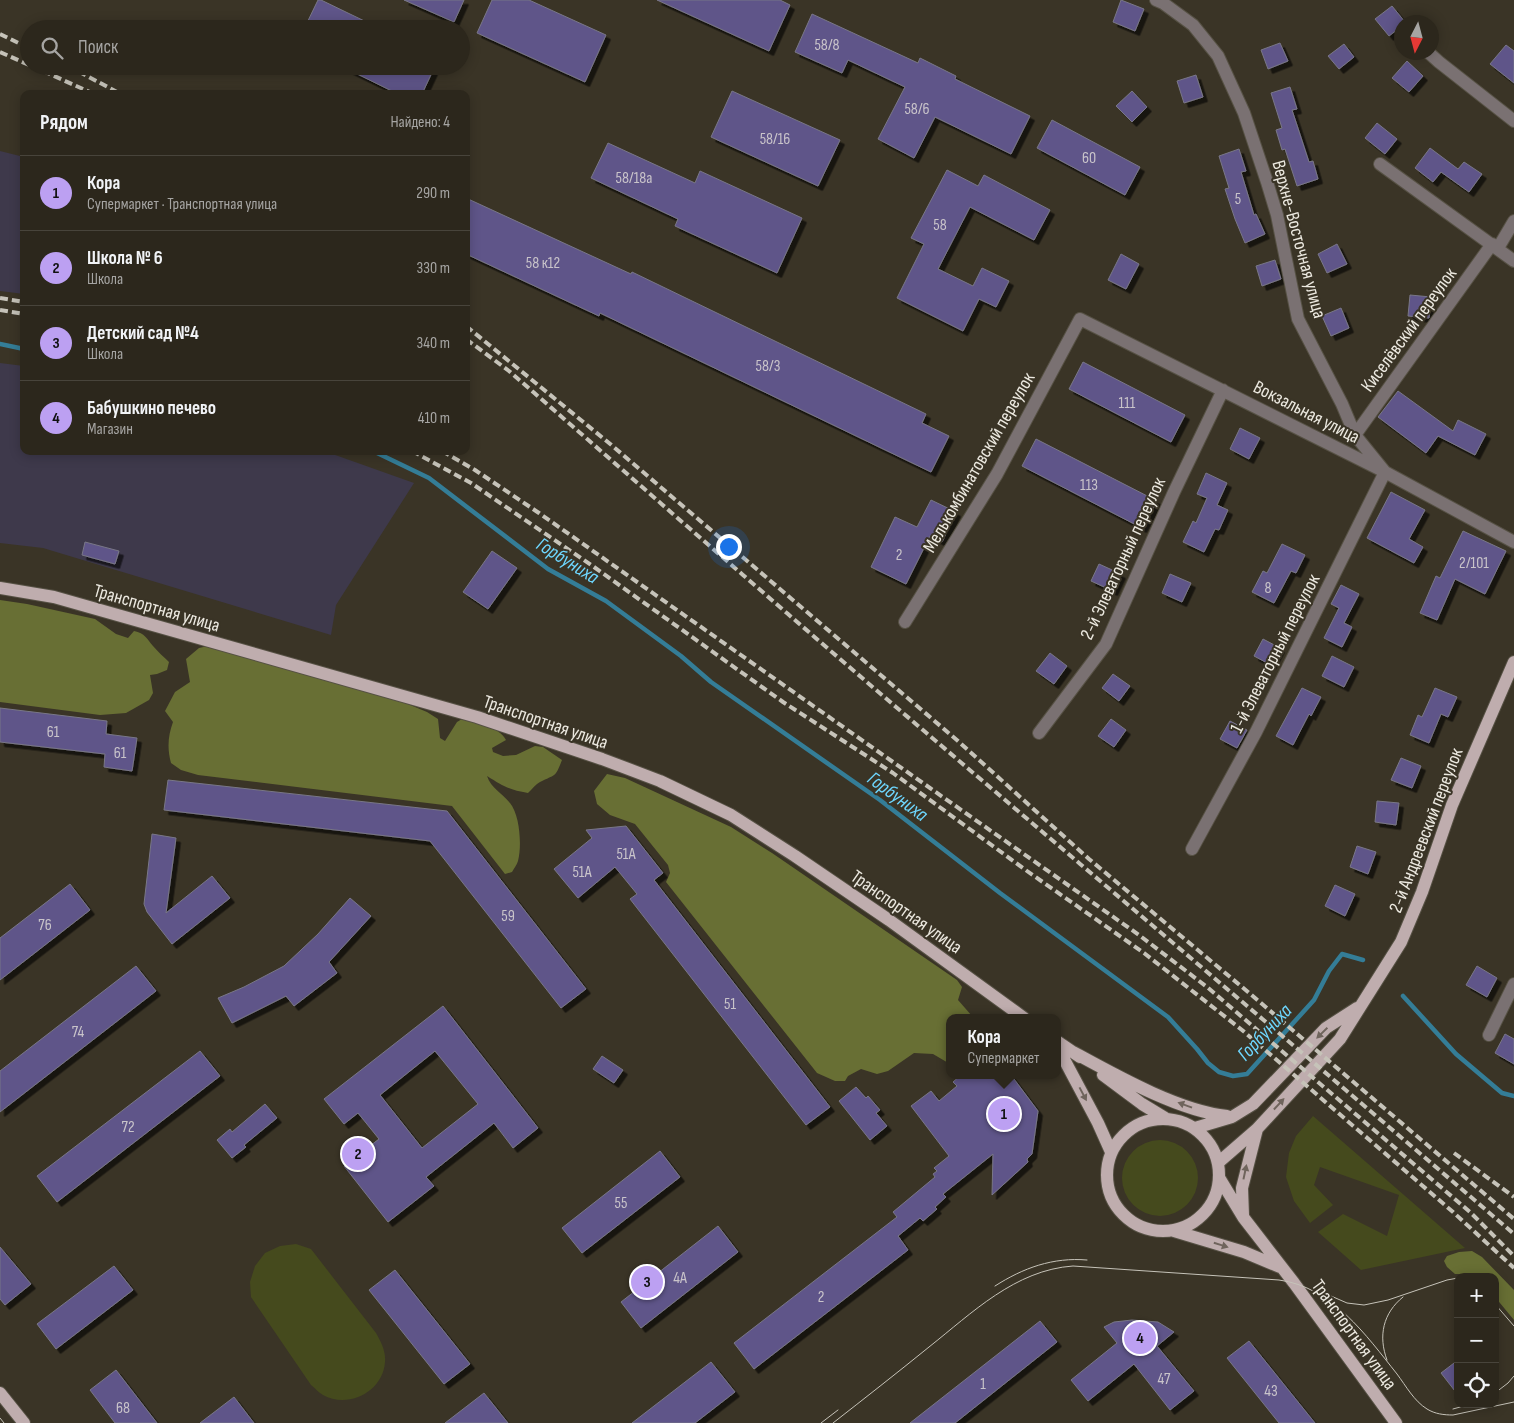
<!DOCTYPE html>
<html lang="ru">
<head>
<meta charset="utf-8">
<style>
	:root { --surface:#2c271c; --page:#342f25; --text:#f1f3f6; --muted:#a6a5a3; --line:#48443b; --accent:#bca0f2 }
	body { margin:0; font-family:"Sofia Sans Condensed",sans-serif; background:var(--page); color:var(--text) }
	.controls { position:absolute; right:15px; bottom:15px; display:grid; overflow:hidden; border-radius:10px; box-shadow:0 2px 12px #0003 }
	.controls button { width:45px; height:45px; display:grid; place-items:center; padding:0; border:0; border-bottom:1px solid var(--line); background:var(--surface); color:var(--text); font:25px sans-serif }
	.compass { position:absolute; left:1394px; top:15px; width:45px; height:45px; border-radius:50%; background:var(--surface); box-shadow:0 2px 12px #0003; rotate:186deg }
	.you { position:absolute; left:728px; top:546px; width:18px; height:18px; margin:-12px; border:4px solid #fff; border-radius:50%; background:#1a73e8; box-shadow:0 0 0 8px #1a73e833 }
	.badge { display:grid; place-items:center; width:32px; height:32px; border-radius:50%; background:var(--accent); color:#111; font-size:16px; font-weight:700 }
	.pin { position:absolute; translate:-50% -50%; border:2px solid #fff; box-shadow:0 1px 5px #0006 }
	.popup { position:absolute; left:946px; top:1014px; width:115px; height:65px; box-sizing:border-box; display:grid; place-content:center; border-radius:10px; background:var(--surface); filter:drop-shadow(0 1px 4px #0005); font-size:16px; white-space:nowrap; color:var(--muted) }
	.popup b { font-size:19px; color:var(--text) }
	.popup::after { content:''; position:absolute; left:50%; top:100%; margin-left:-10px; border:10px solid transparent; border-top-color:var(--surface) }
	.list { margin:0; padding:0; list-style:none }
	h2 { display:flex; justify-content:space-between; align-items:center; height:65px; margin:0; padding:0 20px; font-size:21px }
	h2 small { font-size:16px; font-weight:400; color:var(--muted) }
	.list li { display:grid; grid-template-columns:32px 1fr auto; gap:15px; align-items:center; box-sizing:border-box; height:75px; padding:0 20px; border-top:1px solid var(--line) }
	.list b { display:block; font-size:19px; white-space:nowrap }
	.list p { margin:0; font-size:16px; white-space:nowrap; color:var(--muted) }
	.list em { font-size:16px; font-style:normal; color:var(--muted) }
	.icon { flex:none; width:28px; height:28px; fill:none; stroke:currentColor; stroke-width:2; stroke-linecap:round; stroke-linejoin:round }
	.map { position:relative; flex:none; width:1514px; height:1423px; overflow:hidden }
	.search { position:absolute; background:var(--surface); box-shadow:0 2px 12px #0003; left:20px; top:20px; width:450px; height:55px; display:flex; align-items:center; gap:12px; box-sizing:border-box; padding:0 18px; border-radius:28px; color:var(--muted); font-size:19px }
	.panel { position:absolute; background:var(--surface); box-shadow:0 2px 12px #0003; left:20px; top:90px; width:450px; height:365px; border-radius:10px }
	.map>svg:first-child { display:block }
	.industrial { fill:#3e394b }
	.green { fill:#454a1d }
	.forest { fill:#686f34 }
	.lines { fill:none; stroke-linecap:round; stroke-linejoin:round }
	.stream { stroke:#347d97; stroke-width:4.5 }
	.building { fill:#5f5589; stroke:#797787; fill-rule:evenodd; filter:url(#shadow) }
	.minor-casing { stroke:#565144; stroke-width:14 }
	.major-casing { stroke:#565144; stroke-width:14 }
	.minor { stroke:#7a7172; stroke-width:12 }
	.major { stroke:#bfadae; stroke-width:12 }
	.tram { stroke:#c6c3b9; stroke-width:1 }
	.rail { stroke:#c6c3b9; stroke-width:4; stroke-dasharray:8 4; stroke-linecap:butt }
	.oneway { fill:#6f645c }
	.labels { text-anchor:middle; stroke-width:4; stroke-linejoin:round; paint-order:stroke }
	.number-label { font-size:16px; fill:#c9c4ca }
	.street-label { font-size:19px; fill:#ece9e0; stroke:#3a3426 }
	.water-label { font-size:20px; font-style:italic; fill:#6ed7ff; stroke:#3a3426 }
</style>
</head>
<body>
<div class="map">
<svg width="1514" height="1423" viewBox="0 0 1514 1423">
	<defs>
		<filter id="shadow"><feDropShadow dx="4.5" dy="4.5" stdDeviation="0" flood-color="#0009"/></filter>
	</defs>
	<rect width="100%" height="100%" fill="#3a3426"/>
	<path class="industrial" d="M0 151 24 157V294L0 291Z
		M0 363 24 366V451H324L414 483 336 605 331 635 43 548 0 543Z"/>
	<path class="green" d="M1313 1116 1465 1248 1361 1270 1318 1232 1343 1214 1387 1236 1399 1195 1320 1167 1314 1185 1333 1205 1310 1223 1294 1201 1286 1177 1289 1153 1296 1136Z
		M1122 1178a38 38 0 1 1 76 0a38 38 0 1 1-76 0Z
		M296 1244 311 1249 376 1333C381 1342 386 1351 385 1362 383 1392 348 1409 323 1395 319 1393 315 1388 311 1385L251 1297 250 1282 255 1266 265 1253 280 1246Z"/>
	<path class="forest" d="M0 600 27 604 95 619 116 634 128 638 134 631C145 633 147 639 153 646 158 652 164 657 169 662L167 670 157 674 150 675 153 693 149 700 126 713 100 715 0 702Z
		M208 646 403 702 427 712 438 719 440 738 445 741 457 722 462 719C476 723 499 726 506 740L492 748 493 752 503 756 516 755 535 746 543 747 562 760C555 778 556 774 540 782 536 784 532 789 528 793 509 790 503 786 487 776 491 788 502 793 510 803 520 815 522 846 518 861 517 865 514 868 512 872L505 874 452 806 198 775 181 770 171 763C167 748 168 736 173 722L165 711 175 692 190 682 186 659 199 648Z
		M607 774 625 778 731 827 772 853 957 980 962 987 958 1000 972 1016V1018H950V1064L933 1054 914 1053 888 1071 877 1074 861 1069 848 1076 845 1081H835L817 1073 666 882 670 873 668 865 635 824 610 815 597 804 594 791Z
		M1472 1251 1482 1257 1514 1290V1320L1495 1297V1277H1472L1464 1274H1455L1447 1267 1444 1261 1447 1256 1459 1252Z"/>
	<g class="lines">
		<path class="stream" d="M0 344 24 349
			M373 451 429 478 548 569 606 601 681 656 711 682 880 800 1000 893 1168 1017 1197 1049 1208 1063 1219 1072 1233 1076 1247 1074 1314 1000 1329 971 1342 954 1363 960
			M1403 996 1456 1054 1502 1093 1514 1096"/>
	</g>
	<path class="building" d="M318 0H321L381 29H304Z
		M404 0H464L454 22Z
		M492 0H529L606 35 585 82 477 33Z
		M657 0H780L790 5 769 51Z
		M1121 0 1144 9 1135 31 1113 22Z
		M1392 6 1405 22H1402V26L1389 36 1375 19Z
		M812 14 918 63 920 58 956 76 955 79 1030 116 1011 154 935 117 914 158 878 139 905 87 848 60 842 73 795 52Z
		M1280 43 1288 61 1268 69 1261 50Z
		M1344 44 1354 57 1339 69 1328 56Z
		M1506 45 1514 51V83L1490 64Z
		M1407 61 1423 76 1409 92 1392 78Z
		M341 66H435L422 94H398Z
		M1196 75 1203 97 1184 103 1177 81Z
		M1290 87 1297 109 1292 110 1309 162 1313 161 1318 179 1297 186 1285 149 1282 150 1276 130 1282 128 1271 93Z
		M732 91 840 140 818 186 711 137Z
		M1132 91 1147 107 1132 122 1116 106Z
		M1052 120 1140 167 1125 195 1037 148Z
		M1377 123 1397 139 1385 154 1365 138Z
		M608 143 695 183 700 171 802 218 777 273 675 226 678 219 591 178Z
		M1430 148 1458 169 1464 162 1482 174 1469 192 1441 172 1433 182 1415 168Z
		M1239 149 1246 171 1241 172 1254 215 1256 214 1265 234 1245 243 1235 219 1225 189 1229 188 1219 156Z
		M947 170 978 186 984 175 1050 210 1034 240 970 207 938 269 973 286 982 268 1009 281 996 307 979 299 963 331 897 298 924 244 911 238Z
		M466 198 631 274 632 272 926 414 922 423 949 436 931 472 600 313 599 316 466 254Z
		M1337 244 1347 264 1327 273 1318 254Z
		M1121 254 1139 264 1126 289 1108 280Z
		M1275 260 1281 279 1262 286 1256 266Z
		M1410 295 1431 297 1429 318 1408 316Z
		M1341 308 1349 328 1331 336 1322 316Z
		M1083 362 1185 415 1171 442 1069 389Z
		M1398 391 1453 431 1458 420 1486 434 1475 455 1438 436 1426 453 1378 417Z
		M1240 428 1260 438 1249 459 1230 449Z
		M1036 439 1157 501 1142 528 1022 466Z
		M1206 473 1227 483 1217 505 1228 510 1219 530 1215 529 1204 552 1183 542 1193 521 1196 523 1207 498 1197 494Z
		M1391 492 1425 510 1409 539 1423 547 1414 563 1367 538Z
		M931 500 956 512 942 542 930 536 906 584 871 567 895 517 917 527Z
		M1463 531 1506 551 1485 594 1455 579 1437 620 1420 613 1436 576 1440 578Z
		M85 542 119 551 115 564 82 555Z
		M1282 544 1305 555 1296 573 1291 571 1274 603 1252 592 1263 571 1267 573Z
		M492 551 517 568 488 609 463 592Z
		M1099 564 1121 574 1113 591 1091 581Z
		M1170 574 1191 583 1182 602 1162 593Z
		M1341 585 1359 594 1344 623 1352 627 1342 647 1324 638 1339 608 1331 604Z
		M1263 639 1280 648 1271 665 1254 656Z
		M1050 653 1067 666 1054 684 1036 671Z
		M1332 656 1354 667 1344 687 1322 676Z
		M1113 674 1130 686 1119 701 1102 688Z
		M1302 688 1321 697 1311 716 1309 714 1293 745 1276 736Z
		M1435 688 1457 697 1448 717 1441 714 1429 743 1410 735 1418 715 1422 717Z
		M0 708 107 721 106 734 137 738 132 771 104 767 105 754 0 742Z
		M1111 719 1126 730 1114 747 1098 736Z
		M1230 721 1247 730 1237 748 1220 739Z
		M1401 758 1421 766 1412 788 1391 780Z
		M168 780 447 811 586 989 561 1008 430 841 164 810Z
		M1377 801 1399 803 1396 825 1375 822Z
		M626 826 663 873 654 880 830 1107 806 1125 630 899 637 894 615 867 578 898 554 869 592 838 586 830Z
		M152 834 176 838 166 913 212 876 230 898 172 944 147 912 144 904Z
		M1357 846 1376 852 1368 874 1350 867Z
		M70 884 90 910 0 980V938Z
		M1335 885 1355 894 1345 916 1325 906Z
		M350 898 371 916 329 962 337 973 294 1006 286 996 232 1023 218 998 244 987 284 966 318 934Z
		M136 966 156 991 0 1112V1071Z
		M1477 966 1497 978 1487 997 1466 985Z
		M443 1006 538 1128 513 1148 494 1123 426 1177 434 1186 388 1222 344 1166 379 1139 358 1113 344 1124 324 1099ZM435 1051 478 1104 422 1148 380 1095Z
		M1505 1034 1514 1039V1064L1495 1053Z
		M200 1051 220 1076 57 1202 37 1176Z
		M602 1056 623 1070 614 1083 593 1069Z
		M961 1075H1011L1038 1111 1032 1154 1027 1159 1028 1162 992 1195 993 1154 943 1194 946 1197 935 1207 937 1209 923 1221 920 1218 898 1236 908 1250 754 1369 734 1343 897 1217 893 1212 935 1177 933 1174 937 1171 934 1168 949 1156 911 1106 931 1091 939 1101 957 1086 953 1082Z
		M856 1087 866 1098 868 1096 880 1110 876 1113 887 1126 870 1140 839 1101Z
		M265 1104 277 1118 244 1145 246 1147 232 1158 217 1140 230 1129 232 1132Z
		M660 1151 680 1177 582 1253 562 1228Z
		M718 1226 738 1252 641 1328 621 1302Z
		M0 1247 31 1284 5 1305 0 1299Z
		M114 1266 133 1290 56 1349 37 1324Z
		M395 1270 470 1364 444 1384 369 1290Z
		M1132 1320 1158 1322 1174 1332 1157 1346 1194 1391 1170 1410 1134 1364 1088 1401 1071 1380 1117 1343 1104 1327 1114 1322Z
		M1040 1321 1057 1342 955 1423H910Z
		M1249 1341 1315 1423H1279L1227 1358Z
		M1458 1360V1395L1441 1373Z
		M711 1362 735 1392 695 1423H632Z
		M116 1370 157 1423H115L90 1390Z
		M484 1393 508 1423H445Z
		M234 1397 254 1423H200Z"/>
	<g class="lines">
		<g class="minor-casing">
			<path id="minor" d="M1156 0 1163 3 1193 25 1218 56 1244 113 1267 182 1277 215 1298 319 1342 404 1355 435 1385 472 1256 732 1192 849
				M1429 53 1439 62 1514 121
				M1380 164 1514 261
				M1498 248 1514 221
				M1355 435 1492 244
				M905 622 997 474 1080 319 1385 472 1514 542
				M1039 733 1106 644 1174 492 1223 390
				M1489 1035 1514 984"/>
		</g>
		<g class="major-casing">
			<path id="major" d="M0 588 54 597 477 717 602 759 660 781 731 815 795 856 889 920 1024 1018
				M1058 1042 1080 1057
				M1073 1052C1117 1076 1179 1111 1227 1116
				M1058 1053 1065 1061 1098 1123 1111 1152
				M1103 1075 1142 1104 1165 1118
				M1107 1175a56 56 0 1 1 112 0a56 56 0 1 1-112 0Z
				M1195 1128 1232 1117 1253 1104 1326 1028 1357 1008
				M1219 1162 1257 1129 1340 1039 1401 942 1422 892 1452 805 1514 662
				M1220 1179 1243 1217 1294 1283 1396 1423
				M1243 1215 1242 1188 1257 1129
				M1174 1231 1244 1252 1280 1267
				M0 1393 24 1423"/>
		</g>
		<use href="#minor" class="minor"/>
		<use href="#major" class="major"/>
		<path class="tram" d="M995 1286C1023 1268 1053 1257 1087 1260
			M1331 1296 1347 1303 1364 1305 1388 1300 1447 1280 1458 1278
			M1495 1304 1514 1326
			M1387 1360C1378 1336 1383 1313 1403 1297
			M1495 1393 1508 1383 1514 1376
			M1453 1409 1471 1404
			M0 1418 4 1423
			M821 1423 838 1410
			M833 1423C865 1398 897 1373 929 1347 972 1313 1015 1270 1073 1266L1279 1280C1332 1287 1366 1335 1397 1374 1406 1386 1414 1401 1427 1409 1435 1414 1444 1415 1453 1415L1514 1402"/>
		<path class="rail" d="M0 34 29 48
			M0 52 29 65
			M32 66 94 94
			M68 66 121 94
			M0 298 24 302
			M0 310 24 314
			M466 326 609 443 958 741 1089 859 1248 992 1514 1219
			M466 339 509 371C638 483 766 596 896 707 1102 883 1309 1058 1514 1234
			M412 451 471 483 594 567 783 702 893 773 1027 871 1144 953 1242 1030 1453 1212 1514 1268
			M442 451 475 470 539 513 1139 935 1207 987 1470 1212 1514 1256
			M1454 1153 1514 1197"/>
	</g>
	<defs><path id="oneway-solid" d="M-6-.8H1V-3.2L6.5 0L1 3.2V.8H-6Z" transform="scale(1.25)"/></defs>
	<g class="oneway">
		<use href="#oneway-solid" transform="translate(1322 1033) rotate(136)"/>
		<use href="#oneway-solid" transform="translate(1083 1094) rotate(62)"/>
		<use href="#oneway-solid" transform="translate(1279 1104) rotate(-47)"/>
		<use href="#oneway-solid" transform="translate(1185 1105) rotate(-160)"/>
		<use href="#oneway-solid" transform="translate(1245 1172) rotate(-78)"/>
		<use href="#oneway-solid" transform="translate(1221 1245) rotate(17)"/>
	</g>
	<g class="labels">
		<g class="number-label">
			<text x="827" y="50">58/8</text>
			<text x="917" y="114">58/6</text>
			<text x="775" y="144">58/16</text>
			<text x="1089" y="163">60</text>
			<text x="634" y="183">58/18а</text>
			<text x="1238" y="204">5</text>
			<text x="940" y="230">58</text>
			<text x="543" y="268">58 к12</text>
			<text x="768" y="371">58/3</text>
			<text x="1127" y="408">111</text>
			<text x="1089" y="490">113</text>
			<text x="899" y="560">2</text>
			<text x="1474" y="568">2/101</text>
			<text x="1268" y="593">8</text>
			<text x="53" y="737">61</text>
			<text x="120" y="758">61</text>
			<text x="626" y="859">51А</text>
			<text x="582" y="877">51А</text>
			<text x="508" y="921">59</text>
			<text x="45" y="930">76</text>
			<text x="730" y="1009">51</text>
			<text x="78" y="1037">74</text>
			<text x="128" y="1132">72</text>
			<text x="621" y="1208">55</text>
			<text x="680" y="1283">4А</text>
			<text x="821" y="1302">2</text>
			<text x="1164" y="1384">47</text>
			<text x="983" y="1389">1</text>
			<text x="1271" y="1396">43</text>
			<text x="123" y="1413">68</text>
		</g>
		<g class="street-label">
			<text transform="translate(1300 239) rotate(75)" y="7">Верхне-Восточная улица</text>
			<text transform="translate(1408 329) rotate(-54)" y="7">Киселёвский переулок</text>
			<text transform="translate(1307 411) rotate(27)" y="7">Вокзальная улица</text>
			<text transform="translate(978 462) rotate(-60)" y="7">Мелькомбинатовский переулок</text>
			<text transform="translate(1122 558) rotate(-65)" y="7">2-й Элеваторный переулок</text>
			<text transform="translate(157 607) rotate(16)" y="7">Транспортная улица</text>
			<text transform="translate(1274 653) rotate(-63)" y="7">1-й Элеваторный переулок</text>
			<text transform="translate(546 721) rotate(19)" y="7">Транспортная улица</text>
			<text transform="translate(1425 830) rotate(-69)" y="7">2-й Андреевский переулок</text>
			<text transform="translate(907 911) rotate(35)" y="7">Транспортная улица</text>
			<text transform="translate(1355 1334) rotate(54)" y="7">Транспортная улица</text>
		</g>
		<g class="water-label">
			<text transform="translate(568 560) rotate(32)" y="7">Горбуниха</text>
			<text transform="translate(898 796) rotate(36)" y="7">Горбуниха</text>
			<text transform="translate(1264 1032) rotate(-47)" y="7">Горбуниха</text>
		</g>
	</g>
</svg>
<div class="controls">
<button>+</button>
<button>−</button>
<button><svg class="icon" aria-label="locate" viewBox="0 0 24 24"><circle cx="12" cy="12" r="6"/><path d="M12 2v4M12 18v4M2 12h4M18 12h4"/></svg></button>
</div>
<svg class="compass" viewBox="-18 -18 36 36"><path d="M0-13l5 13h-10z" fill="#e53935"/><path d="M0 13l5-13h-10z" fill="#a6a5a3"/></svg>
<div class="you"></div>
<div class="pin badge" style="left:1004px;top:1114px">1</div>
<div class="popup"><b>Кора</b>Супермаркет</div>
<div class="pin badge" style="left:358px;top:1154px">2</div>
<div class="pin badge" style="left:647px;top:1282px">3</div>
<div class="pin badge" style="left:1140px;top:1338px">4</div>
<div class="search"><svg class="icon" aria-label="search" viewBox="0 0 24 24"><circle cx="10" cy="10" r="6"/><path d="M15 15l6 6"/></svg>Поиск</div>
<section class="panel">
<h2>Рядом<small>Найдено: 4</small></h2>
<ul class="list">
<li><span class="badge">1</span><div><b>Кора</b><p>Супермаркет · Транспортная улица</p></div><em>290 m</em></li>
<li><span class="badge">2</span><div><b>Школа № 6</b><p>Школа</p></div><em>330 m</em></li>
<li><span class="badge">3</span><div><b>Детский сад №4</b><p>Школа</p></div><em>340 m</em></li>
<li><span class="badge">4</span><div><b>Бабушкино печево</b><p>Магазин</p></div><em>410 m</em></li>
</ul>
</section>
</div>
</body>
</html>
